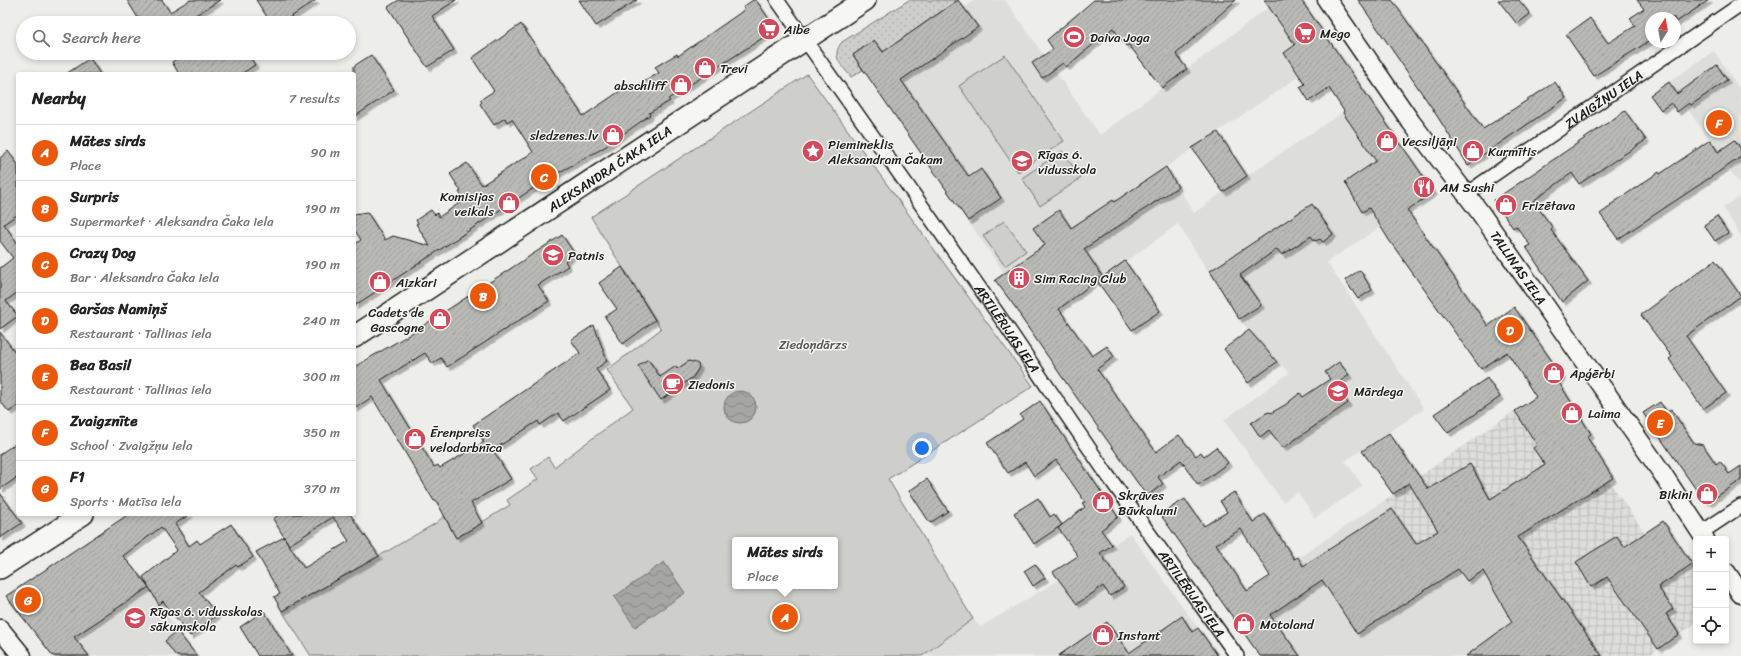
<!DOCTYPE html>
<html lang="en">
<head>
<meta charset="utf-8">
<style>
	:root { --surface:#fff; --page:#f2f2f2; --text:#222; --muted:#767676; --line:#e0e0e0; --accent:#ea580c }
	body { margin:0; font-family:Sriracha,sans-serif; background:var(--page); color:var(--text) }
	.controls { position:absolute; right:12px; bottom:12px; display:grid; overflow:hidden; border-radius:4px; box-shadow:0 2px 6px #0003 }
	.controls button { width:36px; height:36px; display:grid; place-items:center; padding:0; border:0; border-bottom:1px solid var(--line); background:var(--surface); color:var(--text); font:20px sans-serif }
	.compass { position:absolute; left:1645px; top:12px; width:36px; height:36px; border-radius:50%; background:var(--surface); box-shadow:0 2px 6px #0003; rotate:11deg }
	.you { position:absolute; left:922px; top:448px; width:14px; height:14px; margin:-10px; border:3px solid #fff; border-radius:50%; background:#1a73e8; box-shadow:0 0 0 6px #1a73e833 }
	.badge { display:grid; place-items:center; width:26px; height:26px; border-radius:50%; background:var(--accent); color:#fff; font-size:13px; font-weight:700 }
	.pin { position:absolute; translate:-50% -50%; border:2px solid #fff; box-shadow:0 1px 4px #0006 }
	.popup { position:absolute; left:732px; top:537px; width:106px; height:52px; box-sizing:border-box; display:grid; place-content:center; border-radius:4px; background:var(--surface); filter:drop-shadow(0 1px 3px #0005); font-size:13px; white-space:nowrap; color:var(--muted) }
	.popup b { font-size:15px; color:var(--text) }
	.popup::after { content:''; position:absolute; left:50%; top:100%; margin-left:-8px; border:8px solid transparent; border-top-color:var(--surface) }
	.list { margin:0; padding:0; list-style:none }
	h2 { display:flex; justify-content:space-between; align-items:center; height:52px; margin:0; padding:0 16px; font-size:17px }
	h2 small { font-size:13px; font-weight:400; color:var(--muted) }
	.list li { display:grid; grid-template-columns:26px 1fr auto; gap:12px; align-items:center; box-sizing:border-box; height:56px; padding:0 16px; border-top:1px solid var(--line) }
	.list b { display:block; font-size:15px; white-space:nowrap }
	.list p { margin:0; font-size:13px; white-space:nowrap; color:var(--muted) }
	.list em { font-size:13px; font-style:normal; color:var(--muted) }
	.icon { flex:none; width:22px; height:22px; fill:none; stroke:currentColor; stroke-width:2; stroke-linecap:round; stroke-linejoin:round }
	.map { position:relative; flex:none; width:1741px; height:656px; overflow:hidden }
	.search { position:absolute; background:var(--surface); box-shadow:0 2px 6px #0003; left:16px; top:16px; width:340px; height:44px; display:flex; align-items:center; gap:10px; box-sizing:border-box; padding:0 14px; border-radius:22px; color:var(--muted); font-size:15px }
	.panel { position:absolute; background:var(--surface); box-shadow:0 2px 6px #0003; left:16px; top:72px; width:340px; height:444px; border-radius:4px }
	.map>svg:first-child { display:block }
	.built { fill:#ddddda }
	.industrial { fill:url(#industrial-grid) }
	.grass { fill:url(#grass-dots); stroke:#757574 }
	.green { fill:#cececb; stroke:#757574; fill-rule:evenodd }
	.water { fill:url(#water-waves); stroke:#6f6f6d }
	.building { fill:url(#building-hatch); stroke:#1c1c1c; fill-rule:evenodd; filter:url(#shadow) }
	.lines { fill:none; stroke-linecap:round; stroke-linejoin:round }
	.street-casing { stroke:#1c1c1c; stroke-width:16 }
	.secondary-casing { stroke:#1c1c1c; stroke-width:21 }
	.primary-casing { stroke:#1c1c1c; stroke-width:24 }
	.street { stroke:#f6f6f2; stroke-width:13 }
	.secondary { stroke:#f6f6f2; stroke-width:18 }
	.primary { stroke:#f6f6f2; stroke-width:21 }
	.labels { text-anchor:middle; stroke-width:3; stroke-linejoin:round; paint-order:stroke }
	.poi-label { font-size:13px; fill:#1c1c1c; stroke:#f6f6f2; text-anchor:start }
	.street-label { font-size:13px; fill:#1c1c1c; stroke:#f6f6f2 }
	.park-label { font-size:13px; fill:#515151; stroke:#f6f6f2 }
</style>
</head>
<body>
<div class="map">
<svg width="1741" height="656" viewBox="0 0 1741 656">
	<defs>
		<pattern id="industrial-grid" width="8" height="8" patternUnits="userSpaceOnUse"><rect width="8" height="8" fill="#ddddda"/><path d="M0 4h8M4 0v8" fill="none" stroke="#bdbdba"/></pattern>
		<pattern id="grass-dots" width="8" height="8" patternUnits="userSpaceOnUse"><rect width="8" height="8" fill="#cececb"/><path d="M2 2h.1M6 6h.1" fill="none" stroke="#b0b0ae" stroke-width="1.8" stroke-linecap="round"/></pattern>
		<pattern id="water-waves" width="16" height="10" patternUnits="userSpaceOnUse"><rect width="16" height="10" fill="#a6a6a3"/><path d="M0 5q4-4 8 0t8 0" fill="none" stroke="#868684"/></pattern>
		<pattern id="building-hatch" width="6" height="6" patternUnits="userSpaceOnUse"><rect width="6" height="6" fill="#b9b9b6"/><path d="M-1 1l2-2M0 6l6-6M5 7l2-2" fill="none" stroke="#9e9e9c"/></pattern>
		<filter id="shadow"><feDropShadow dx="3.5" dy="3.5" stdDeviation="0" flood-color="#0004"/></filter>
	</defs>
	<rect width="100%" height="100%" fill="#edede9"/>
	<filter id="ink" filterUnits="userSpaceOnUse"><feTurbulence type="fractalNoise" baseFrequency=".025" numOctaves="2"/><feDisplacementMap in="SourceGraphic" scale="8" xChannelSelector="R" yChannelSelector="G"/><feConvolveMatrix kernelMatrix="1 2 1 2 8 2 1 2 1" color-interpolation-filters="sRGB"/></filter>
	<g filter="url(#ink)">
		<path class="built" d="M958 0 965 7 975 0H1005L1100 135 1278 0 1317 64 1166 167 1194 213 1223 192 1366 97 1434 192 1327 262 1424 409 1345 461 1363 486 1315 518 1298 492 1283 502 1224 420 1289 373 1239 319 1178 224 1030 331 995 280 1004 273 853 55 874 40 883 52Z
			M1714 51 1741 91V186L1669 82Z
			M1741 196V236L1723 208Z
			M1385 500 1418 546 1483 571 1512 622 1466 656H1260L1225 607Z
			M1130 533 1198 628 1158 656H922L973 619 980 627 1059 580 1067 578Z
			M149 587 194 656H53L50 653Z"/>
		<path class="industrial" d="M1558 381 1584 423 1580 426 1582 430 1588 427 1592 434 1588 437 1613 478 1609 481 1645 533 1663 521 1696 570V623L1648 656H1466L1512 622 1483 572 1467 581 1433 535 1418 546 1385 500Z"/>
		<path class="grass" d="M909 0H958L883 52 874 40 853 55 863 70 851 77C842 65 830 57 842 42Z"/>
		<path class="green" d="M1005 55 1064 141 1018 172 959 86Z
			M807 74 1033 386 888 479 973 619 922 656H311L282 611 379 556 436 523 444 516 456 538 510 505 507 500 538 479 531 469 548 457 554 467 633 408 607 370 661 329 591 217ZM735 540H835V586H735Z
			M1062 151 1081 178 1040 206 1022 178Z
			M1004 221 1026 251 1005 266 983 236Z"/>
		<path class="water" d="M724 407a16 16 0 1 1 32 0a16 16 0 1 1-32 0Z
			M664 562 685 593 635 627 614 597Z"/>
		<path class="building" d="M127 0H162L170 12 190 0H220L183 23H141Z
			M256 0H316L282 23H271Z
			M399 0H456L432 16 454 50 427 67 388 7Z
			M579 0H637L596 26Z
			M753 0H756L773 25 772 32 668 99 670 101 649 113 650 115 605 147 549 178 354 306V245L361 240 354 229V214L367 212 385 240 393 236 430 246 416 224 418 223 416 220 431 210 435 215 437 213 439 217 464 200 459 192 461 191 450 174 467 163 482 185 533 152 512 119 507 122 505 118 494 125 480 104 482 102 480 100 494 91 472 58 521 24 583 116 632 83 634 87 659 73 655 67 677 54 678 56 740 13 744 9 743 7Z
			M958 0 978 27 901 80 969 177 981 169 1001 198 968 221 853 55 874 40 883 52Z
			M1094 0H1236L1176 54 1187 69 1162 88 1129 45 1126 46 1113 28 1066 67 1063 63 1042 78 1032 63 1053 49 1047 40Z
			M1264 0H1301L1434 192 1407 210 1488 326 1514 307 1563 377 1558 381 1591 434 1587 437 1613 478 1518 537 1602 656H1466L1512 622 1483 571 1467 581 1458 569 1357 634 1322 580 1270 615 1300 656H1260L1160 514 1185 499 1204 526 1227 512 1220 501 1234 492 1253 522 1265 514 1294 559 1298 557 1303 566 1392 509 1416 544 1438 531 1409 483 1393 494 1362 451 1389 433 1428 489 1470 464 1490 499 1545 465 1533 448 1537 445 1515 411 1536 397 1507 352 1481 369 1389 240 1369 208 1362 212 1345 182 1376 161 1343 113 1344 111 1329 88 1309 101 1300 87 1305 84 1284 53 1295 45ZM1241 529 1270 576 1247 591 1216 544Z
			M1358 0H1392L1483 129 1555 82 1566 98 1468 165 1432 108Z
			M1498 0H1519L1530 14 1517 24Z
			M1637 0H1709L1675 23V18H1651V40L1594 76 1566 35 1590 18 1608 43 1635 26 1630 18 1644 9Z
			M185 53H247L255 65 241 74H179L172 62Z
			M371 55 394 90 354 117V66Z
			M90 58 100 74H66Z
			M1717 65 1727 80 1691 105 1689 103 1677 112 1671 103 1661 110 1650 95 1669 82 1677 94Z
			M1625 111 1646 140 1579 184 1572 173 1533 201 1553 228 1551 230 1588 281 1562 302 1526 247 1530 245 1516 226 1513 228 1494 200Z
			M1218 132 1247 176 1223 192 1192 148Z
			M1710 140 1718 152 1735 140 1741 149V157L1618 239 1600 214 1611 206 1610 205 1659 172 1660 174Z
			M8 151 18 165V214L4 224 18 244V292L6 301 18 316 0 329V268L13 258 0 241V158Z
			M1166 167 1178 187 1084 249 1102 276 1059 309 1092 356 1107 346 1114 357 1097 369 1156 452 1179 435 1196 456 1201 452 1204 456 1216 447 1228 463 1198 485 1181 460 1158 477 1163 484 1147 496 1062 377 1020 316 1021 315 995 280 1045 245 1033 228 1059 210 1071 228 1113 200 1114 202Z
			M1312 204 1333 234 1323 242 1320 239 1315 241 1311 236 1282 255 1277 249 1240 275 1261 305 1239 319 1210 271Z
			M1717 216 1728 233 1715 241 1704 225Z
			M562 235 575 254 565 261 568 266 538 285 549 301 447 367 441 358 432 363 425 353 381 380 434 467 438 465 440 468 484 442 473 425 580 353 571 340 594 325 607 361 596 369 610 390 564 421 558 413 540 425 538 421 493 450 511 479 471 503 482 523 456 538 436 500 434 501 372 397 354 409V367L412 333Z
			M1715 260 1741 296 1686 336 1726 393 1703 409 1669 359 1672 357 1641 315Z
			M1125 261 1160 311 1132 330 1097 281Z
			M622 267 655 320 623 344 605 317 617 309 599 283Z
			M1360 270 1372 290 1358 299 1345 280Z
			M1249 330 1277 362 1248 383 1224 349Z
			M0 332 18 356V406L9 412 0 401Z
			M648 359 660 377 676 366 677 369 689 361 696 363 699 365 698 369 693 377 661 400 638 366Z
			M1339 362 1349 375 1335 385 1348 403 1283 448 1269 430 1260 437 1251 423 1266 413 1270 412 1271 413 1285 405 1300 393 1303 397 1330 379 1325 372Z
			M1487 378 1500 397 1448 433 1434 414Z
			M1040 401 1118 517 1101 530 1112 545 1100 553 1124 587 1110 596 1103 586 1077 604 1053 572 1078 556 1058 528 1085 507 1082 503 1085 502 1056 460 1034 476 1025 462 1008 473 987 443 1023 419 1020 415Z
			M1660 402 1667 412 1671 409 1694 443 1703 445 1716 464 1720 461 1729 474 1741 466V480L1709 502 1704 501 1643 413Z
			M18 442V477L0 489V454Z
			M927 479 948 511 930 523 909 491Z
			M0 493 22 523 0 538Z
			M1038 498 1050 517 1054 514 1062 525 1034 544 1014 513Z
			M129 514H190L175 524 189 546 197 540 200 544 231 524 253 557 238 567 236 565 199 592 217 615 190 636 163 601 159 605 143 577 177 550 161 527 123 556 149 587 74 637 89 656H53L6 596Z
			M280 514H350L379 556 282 611 274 597 280 594 256 552 284 537 273 519ZM333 517 349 541 304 568 284 537 289 545Z
			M1663 521 1692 564 1658 587 1673 609 1666 614 1679 634 1658 649 1607 577 1591 587 1576 562 1617 536 1624 547Z
			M1035 564 1045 578 1033 586 1024 571Z
			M264 611 292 656H258L240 627Z
			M1182 616 1192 632 1198 628 1218 656H1058L1107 622 1129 653Z
			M177 631 197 656H176L165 641Z"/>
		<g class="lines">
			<g class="street-casing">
				<g id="street">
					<path id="s1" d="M777 0 998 314 1106 473 1237 656"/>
					<path id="s2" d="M1466 194 1741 4"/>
					<path d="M1702 532 1741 506"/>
				</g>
			</g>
			<g class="secondary-casing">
				<g id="secondary">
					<path id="s3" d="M1327 0 1411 122 1479 211 1660 470 1705 539"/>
					<path d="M1726 572 1741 594"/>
					<path d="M0 629 22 656"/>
				</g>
			</g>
			<g class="primary-casing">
				<g id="primary">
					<path id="s4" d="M354 337 865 0"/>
					<path d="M0 568 83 514"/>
				</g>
			</g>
			<use href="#street" class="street"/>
			<use href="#secondary" class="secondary"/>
			<use href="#primary" class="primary"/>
		</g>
	</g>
	<defs>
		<g id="supermarket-disc" transform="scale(1.15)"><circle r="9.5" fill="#d1495b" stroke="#f6f6f2"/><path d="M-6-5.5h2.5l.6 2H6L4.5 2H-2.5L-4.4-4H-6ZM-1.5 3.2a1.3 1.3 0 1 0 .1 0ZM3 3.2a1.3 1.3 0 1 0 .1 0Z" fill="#fff"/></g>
		<g id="stadium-disc" transform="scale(1.15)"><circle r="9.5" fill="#d1495b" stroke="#f6f6f2"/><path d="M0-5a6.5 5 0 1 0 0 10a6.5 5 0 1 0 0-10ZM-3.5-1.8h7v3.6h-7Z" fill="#fff"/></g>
		<g id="shop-disc" transform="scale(1.15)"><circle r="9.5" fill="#d1495b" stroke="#f6f6f2"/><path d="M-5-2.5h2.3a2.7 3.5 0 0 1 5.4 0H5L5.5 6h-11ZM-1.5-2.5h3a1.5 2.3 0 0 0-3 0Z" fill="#fff"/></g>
		<g id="sight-disc" transform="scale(1.15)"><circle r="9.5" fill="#d1495b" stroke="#f6f6f2"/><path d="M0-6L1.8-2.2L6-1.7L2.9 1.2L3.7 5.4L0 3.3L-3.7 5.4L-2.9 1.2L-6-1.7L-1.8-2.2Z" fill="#fff"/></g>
		<g id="school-disc" transform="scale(1.15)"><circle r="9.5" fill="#d1495b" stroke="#f6f6f2"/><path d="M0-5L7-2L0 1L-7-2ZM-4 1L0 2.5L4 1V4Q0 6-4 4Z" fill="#fff"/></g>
		<g id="restaurant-disc" transform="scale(1.15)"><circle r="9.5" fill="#d1495b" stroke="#f6f6f2"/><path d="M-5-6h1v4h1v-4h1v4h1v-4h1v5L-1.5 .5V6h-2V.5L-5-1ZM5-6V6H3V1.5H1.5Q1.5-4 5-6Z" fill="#fff"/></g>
		<g id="building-disc" transform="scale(1.15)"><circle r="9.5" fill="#d1495b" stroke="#f6f6f2"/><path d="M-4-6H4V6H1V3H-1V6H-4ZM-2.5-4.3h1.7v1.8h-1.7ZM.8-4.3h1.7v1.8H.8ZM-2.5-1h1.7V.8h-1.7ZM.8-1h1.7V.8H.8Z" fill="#fff"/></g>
		<g id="cafe-disc" transform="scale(1.15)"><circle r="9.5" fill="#d1495b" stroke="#f6f6f2"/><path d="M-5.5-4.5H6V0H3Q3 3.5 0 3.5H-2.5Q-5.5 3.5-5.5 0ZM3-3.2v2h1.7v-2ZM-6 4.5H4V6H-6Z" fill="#fff"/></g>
	</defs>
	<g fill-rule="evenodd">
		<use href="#supermarket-disc" x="769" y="29"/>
		<use href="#supermarket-disc" x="1305" y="33"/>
		<use href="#stadium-disc" x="1074" y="37"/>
		<use href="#shop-disc" x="705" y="68"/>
		<use href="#shop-disc" x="681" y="85"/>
		<use href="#shop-disc" x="613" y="135"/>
		<use href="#shop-disc" x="1387" y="141"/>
		<use href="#sight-disc" x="813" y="151"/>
		<use href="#shop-disc" x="1473" y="151"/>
		<use href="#school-disc" x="1022" y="161"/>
		<use href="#restaurant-disc" x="1424" y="187"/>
		<use href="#shop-disc" x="509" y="203"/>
		<use href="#shop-disc" x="1506" y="205"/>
		<use href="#school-disc" x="553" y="255"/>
		<use href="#building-disc" x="1019" y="278"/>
		<use href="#shop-disc" x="380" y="282"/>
		<use href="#shop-disc" x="440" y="319"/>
		<use href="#shop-disc" x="1554" y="373"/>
		<use href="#cafe-disc" x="673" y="384"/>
		<use href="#school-disc" x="1338" y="391"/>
		<use href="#shop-disc" x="1572" y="413"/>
		<use href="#shop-disc" x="415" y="439"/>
		<use href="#shop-disc" x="1707" y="494"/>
		<use href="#shop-disc" x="1103" y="502"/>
		<use href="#school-disc" x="135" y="618"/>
		<use href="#shop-disc" x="1244" y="624"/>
		<use href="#shop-disc" x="1103" y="635"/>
	</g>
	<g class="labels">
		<g class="poi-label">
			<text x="784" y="34">Aibe</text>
			<text x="1320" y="38">Mego</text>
			<text x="1090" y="42">Daiva Joga</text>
			<text x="720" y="73">Trevi</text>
			<text x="666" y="90" text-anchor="end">abschliff</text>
			<text x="598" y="140" text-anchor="end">sledzenes.lv</text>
			<text x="1402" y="146">Vecsiljāņi</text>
			<text x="828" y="149">Piemineklis<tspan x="828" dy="15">Aleksandram Čakam</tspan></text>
			<text x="1488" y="156">Kurmītis</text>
			<text x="1038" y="159">Rīgas 6.<tspan x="1038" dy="15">vidusskola</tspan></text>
			<text x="1440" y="192">AM Sushi</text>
			<text x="494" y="201" text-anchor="end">Komisijas<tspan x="494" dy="15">veikals</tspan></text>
			<text x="1522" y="210">Frizētava</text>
			<text x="568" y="260">Patnis</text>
			<text x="1034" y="283">Sim Racing Club</text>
			<text x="396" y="287">Aizkari</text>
			<text x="424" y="317" text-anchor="end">Cadets de<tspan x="424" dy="15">Gascogne</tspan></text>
			<text x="1570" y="378">Apģērbi</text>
			<text x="688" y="389">Ziedonis</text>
			<text x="1354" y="396">Mārdega</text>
			<text x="1588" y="418">Laima</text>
			<text x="430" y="437">Ērenpreiss<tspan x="430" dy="15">velodarbnīca</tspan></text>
			<text x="1692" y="499" text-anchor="end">Bikini</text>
			<text x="1118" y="500">Skrūves<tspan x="1118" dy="15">Būvkalumi</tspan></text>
			<text x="150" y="616">Rīgas 6. vidusskolas<tspan x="150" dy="15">sākumskola</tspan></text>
			<text x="1260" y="629">Motoland</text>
			<text x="1118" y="640">Instant</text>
		</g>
		<g class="street-label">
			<text dy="5" stroke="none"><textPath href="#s2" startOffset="167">ZVAIGŽŅU IELA</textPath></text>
			<text dy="5" stroke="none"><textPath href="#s4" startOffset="306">ALEKSANDRA ČAKA IELA</textPath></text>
			<text dy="5" stroke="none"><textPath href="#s3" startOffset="329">TALLINAS IELA</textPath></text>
			<text dy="5" stroke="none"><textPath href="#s1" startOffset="401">ARTILĒRIJAS IELA</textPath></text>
			<text dy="5" stroke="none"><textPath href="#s1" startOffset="724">ARTILĒRIJAS IELA</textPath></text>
		</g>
		<g class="park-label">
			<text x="813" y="349">Ziedoņdārzs</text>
		</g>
	</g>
</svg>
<div class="controls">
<button>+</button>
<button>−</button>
<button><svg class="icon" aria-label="locate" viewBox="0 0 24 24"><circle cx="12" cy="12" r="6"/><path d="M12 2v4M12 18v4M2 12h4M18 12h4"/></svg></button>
</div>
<svg class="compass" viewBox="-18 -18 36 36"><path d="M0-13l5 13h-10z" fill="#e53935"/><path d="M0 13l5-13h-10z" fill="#767676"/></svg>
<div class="you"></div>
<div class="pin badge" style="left:785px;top:617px">A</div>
<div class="popup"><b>Mātes sirds</b>Place</div>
<div class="pin badge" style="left:483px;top:296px">B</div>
<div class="pin badge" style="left:544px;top:177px">C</div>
<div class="pin badge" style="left:1510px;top:330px">D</div>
<div class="pin badge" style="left:1660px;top:423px">E</div>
<div class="pin badge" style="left:1719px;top:123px">F</div>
<div class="pin badge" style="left:28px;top:600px">G</div>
<div class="search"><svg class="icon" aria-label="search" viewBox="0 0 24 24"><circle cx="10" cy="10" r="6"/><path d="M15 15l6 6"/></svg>Search here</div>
<section class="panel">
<h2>Nearby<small>7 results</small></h2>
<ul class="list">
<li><span class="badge">A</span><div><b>Mātes sirds</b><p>Place</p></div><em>90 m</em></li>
<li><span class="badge">B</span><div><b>Surpris</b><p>Supermarket · Aleksandra Čaka iela</p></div><em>190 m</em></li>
<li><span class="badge">C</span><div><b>Crazy Dog</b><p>Bar · Aleksandra Čaka iela</p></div><em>190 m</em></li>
<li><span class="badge">D</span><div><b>Garšas Namiņš</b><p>Restaurant · Tallinas iela</p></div><em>240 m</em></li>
<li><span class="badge">E</span><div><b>Bea Basil</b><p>Restaurant · Tallinas iela</p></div><em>300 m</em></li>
<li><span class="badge">F</span><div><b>Zvaigznīte</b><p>School · Zvaigžņu iela</p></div><em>350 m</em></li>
<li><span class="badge">G</span><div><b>F1</b><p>Sports · Matīsa iela</p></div><em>370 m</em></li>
</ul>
</section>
</div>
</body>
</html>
